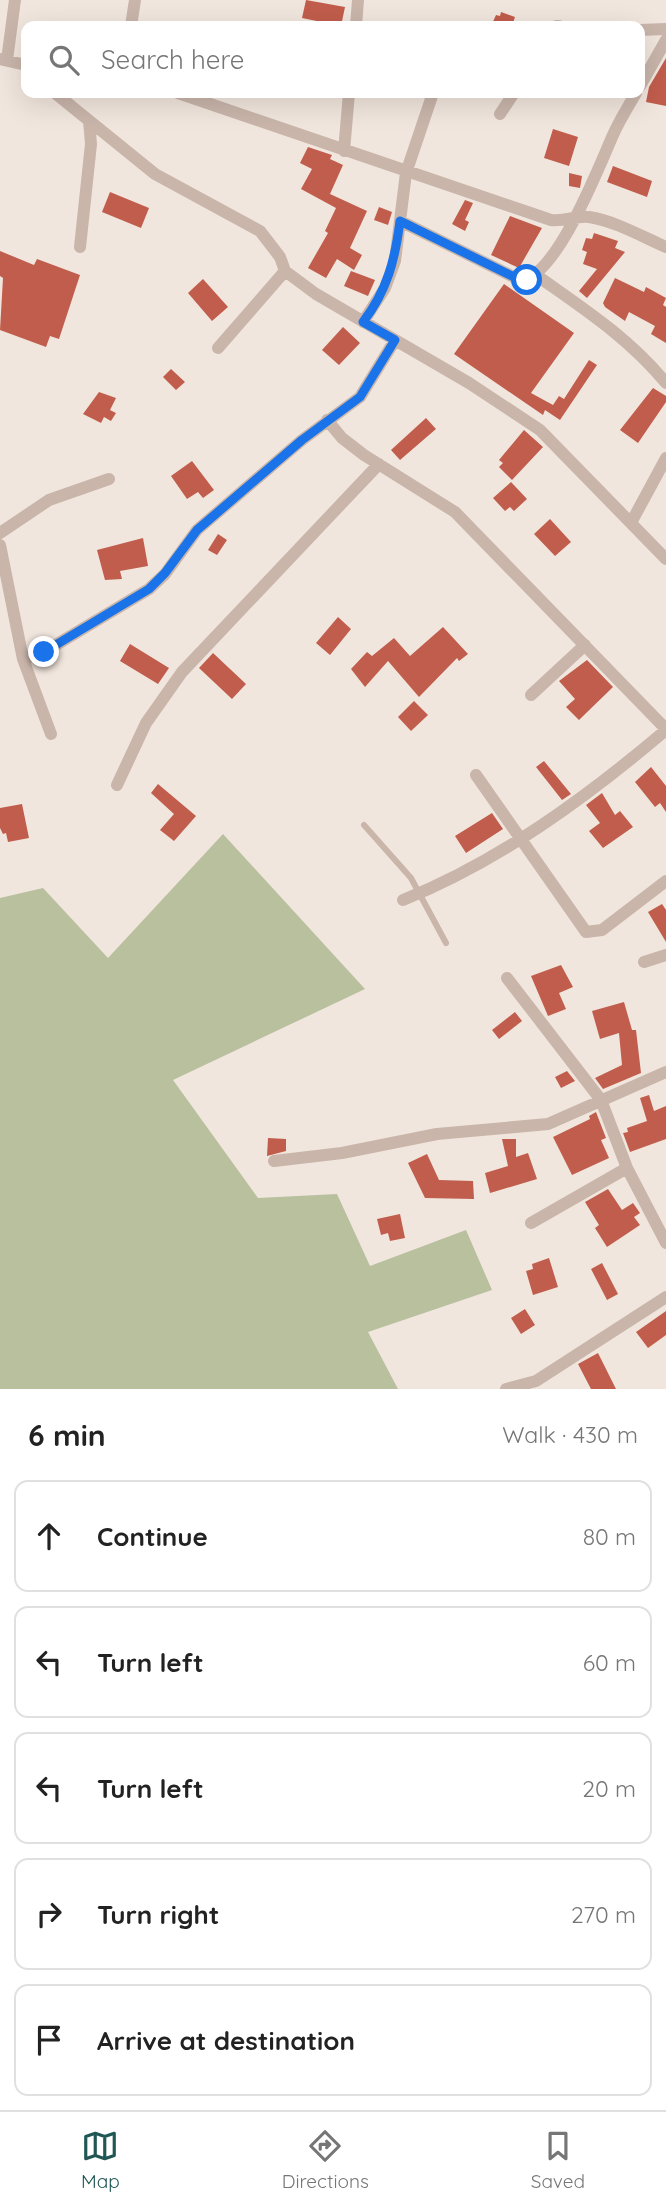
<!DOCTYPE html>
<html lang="en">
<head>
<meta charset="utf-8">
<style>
	:root { --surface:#fff; --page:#f6f6f6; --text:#222; --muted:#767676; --line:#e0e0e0; --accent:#205755 }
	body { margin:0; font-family:Quicksand,sans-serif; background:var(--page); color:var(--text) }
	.stop { position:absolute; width:21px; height:21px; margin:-16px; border:5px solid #1a73e8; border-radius:50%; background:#fff }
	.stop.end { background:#1a73e8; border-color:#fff; box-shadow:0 2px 7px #0008 }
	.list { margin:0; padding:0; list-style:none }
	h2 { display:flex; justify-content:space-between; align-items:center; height:91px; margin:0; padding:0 28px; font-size:30px }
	h2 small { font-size:23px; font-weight:400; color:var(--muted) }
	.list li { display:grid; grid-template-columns:46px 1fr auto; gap:21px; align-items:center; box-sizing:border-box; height:112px; margin:0 14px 14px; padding:0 14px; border:2px solid var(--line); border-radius:14px }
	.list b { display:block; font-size:26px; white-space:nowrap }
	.list em { font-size:23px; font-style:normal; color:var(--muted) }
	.icon { flex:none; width:38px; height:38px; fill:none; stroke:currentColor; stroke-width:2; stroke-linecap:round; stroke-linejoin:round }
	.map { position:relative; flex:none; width:666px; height:1389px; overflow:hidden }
	.search { position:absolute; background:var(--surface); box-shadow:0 7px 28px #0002; left:21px; right:21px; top:21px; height:77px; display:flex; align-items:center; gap:18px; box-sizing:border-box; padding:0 24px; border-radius:14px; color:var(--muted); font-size:26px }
	.sheet { height:721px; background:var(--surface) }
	nav { display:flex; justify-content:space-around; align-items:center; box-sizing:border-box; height:98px; border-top:2px solid var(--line); background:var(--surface); font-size:19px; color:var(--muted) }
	nav a { display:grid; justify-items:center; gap:4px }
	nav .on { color:var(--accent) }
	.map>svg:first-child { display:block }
	.green { fill:#b8c09e }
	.building { fill:#c15d4c }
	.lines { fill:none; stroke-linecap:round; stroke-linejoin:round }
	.service { stroke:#c9b5aa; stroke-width:6 }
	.minor { stroke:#c9b5aa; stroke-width:12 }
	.route { stroke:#1a73e8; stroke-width:9 }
</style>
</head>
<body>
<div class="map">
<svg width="666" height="1389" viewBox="0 0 666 1389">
	<rect width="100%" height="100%" fill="#f1e6dd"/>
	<path class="green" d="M223 834 365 989 173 1080 258 1198 337 1194 370 1266 466 1230 492 1290 368 1332 398 1389H0V898L43 888 108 958Z"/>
	<path class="building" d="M306 0 345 7 341 26 302 18Z
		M501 12 515 17 512 26H491L496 15 500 16Z
		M666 58V106L646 102 649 87Z
		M553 129 578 137 569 166 544 158Z
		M308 147 332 155 330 159 343 165 330 194 367 211 350 248 362 255 354 270 337 259 326 278 308 268 328 233 325 231 336 208 301 189 312 169 300 163Z
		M613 166 652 181 647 197 607 182Z
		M569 173 582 176 580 188 569 186Z
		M110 192 149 208 141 228 102 212Z
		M465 200 473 203 465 220 469 222 465 231 452 224Z
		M379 207 392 212 388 225 374 220Z
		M510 216 542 228 519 268 491 255Z
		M594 233 618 241 615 248 625 252 587 298 579 291 597 269 583 264 587 252 582 250 586 238 592 239Z
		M0 251 34 265 37 259 80 275 59 339 50 336 46 347 0 330 3 278 0 276Z
		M351 271 375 280 368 296 344 286Z
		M615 278 644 292 646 287 666 298 663 305 666 307V343L651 334 655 326 629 312 625 321 605 307 603 303Z
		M203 279 228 307 212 321 188 293Z
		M504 284 574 333 531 393 553 405 559 396 564 399 589 360 597 365 560 420 545 410 543 415 454 354Z
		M343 327 360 343 339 365 322 350Z
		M171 369 185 382 176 390 163 377Z
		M653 388 666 396V402L638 443 620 430Z
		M99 392 116 398 110 410 116 413 111 421 104 417 101 423 83 414Z
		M426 418 436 429 400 460 391 450Z
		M524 430 543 447 512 480 499 467 503 463 499 460Z
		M192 461 214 490 203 498 198 492 187 499 171 476Z
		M511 482 527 499 514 511 510 507 505 511 493 498Z
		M550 519 571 542 555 556 534 534Z
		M218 534 227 540 217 555 208 550Z
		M143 538 148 566 120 571 122 579 105 580 97 550Z
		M338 617 351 629 330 655 316 643Z
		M443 627 468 654 459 661 457 658 419 697 388 661 365 687 351 669 367 652 372 656 394 638 410 656Z
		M130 644 169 668 158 684 120 661Z
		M213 653 246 684 232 699 199 668Z
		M587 660 613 687 579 720 566 707 575 699 559 681Z
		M414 701 428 715 411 731 398 717Z
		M544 761 571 794 562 800 536 767Z
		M651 767 666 786V812L660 803 655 807 635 782Z
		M158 784 196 816 174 841 160 830 174 814 151 793Z
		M602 793 615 815 620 811 633 827 603 848 589 831 600 823 586 805Z
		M22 804 29 838 8 842 6 833 3 834 0 828V808Z
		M492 813 503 829 466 853 455 836Z
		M662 904 666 910V942L648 912Z
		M561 965 573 987 559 993 566 1009 548 1016 531 976Z
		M624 1002 632 1030H636L641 1073 603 1089 595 1078 622 1065 619 1033 600 1039 592 1011Z
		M515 1012 522 1021 499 1039 492 1030Z
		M567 1071 575 1081 561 1088 555 1077Z
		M649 1095 654 1111 666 1106V1139L630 1152 623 1133 628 1132 627 1128 647 1121 640 1098Z
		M596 1112 606 1138 601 1140 609 1158 572 1175 553 1137 590 1119 589 1116Z
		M268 1138 286 1139V1151L267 1156Z
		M502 1139H516V1157L528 1153 537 1179 490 1193 485 1173 508 1166Z
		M427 1154 439 1180 473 1181 474 1199 425 1198 408 1163Z
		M608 1189 622 1210 633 1203 640 1213 634 1217 640 1225 607 1247 595 1228 599 1225 585 1202Z
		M400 1214 405 1238 390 1241 388 1233 381 1235 377 1219Z
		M549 1258 558 1287 533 1295 526 1271 533 1269 532 1264Z
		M602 1263 618 1294 607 1300 591 1269Z
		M525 1309 535 1325 521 1334 511 1318Z
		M666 1311V1335L648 1348 636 1332Z
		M598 1353 616 1389H591L578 1364Z"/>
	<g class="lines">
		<path class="service" d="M364 825 411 878 446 943"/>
		<path class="minor" d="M131 26 135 0
			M356 26 358 0
			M556 26H559
			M640 30 666 29
			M0 59 26 65
			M7 60 15 0
			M640 86 666 40
			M55 93 155 174 260 231 280 257 285 271 316 294 469 383 540 430 666 559
			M178 93 551 220C564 222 577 215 589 217 615 221 641 236 666 247
			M500 114 514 93
			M344 151 349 93
			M400 221 520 280C556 279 599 166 613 135 619 121 628 107 636 93
			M80 247 91 144 89 121
			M536 275C584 309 629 338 666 383
			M363 322 385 288 395 261 406 173 433 93
			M218 348 285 271
			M327 420 342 438 364 455 455 512 666 729
			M632 521 666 458
			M0 533 49 500 109 479
			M0 545 23 659 44 652 149 589 165 574 197 530 302 440 360 397 395 340
			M23 659 51 734
			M531 695 585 645
			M476 775 586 932 602 930 666 881
			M117 785 146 723 182 672 379 464
			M403 900C500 861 587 797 666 730
			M644 962 666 955
			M507 978 601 1100 627 1168 666 1243
			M274 1161 342 1153 437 1134 548 1124 666 1072
			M531 1223 627 1168
			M506 1389 536 1381 666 1297"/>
	</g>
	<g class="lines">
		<path class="route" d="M44 652 149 589 165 573 197 530 302 440 360 397 395 340 363 322C387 291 395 260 400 221L520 280H527"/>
	</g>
</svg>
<div class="stop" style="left:527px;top:280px"></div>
<div class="stop end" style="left:44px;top:652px"></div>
<div class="search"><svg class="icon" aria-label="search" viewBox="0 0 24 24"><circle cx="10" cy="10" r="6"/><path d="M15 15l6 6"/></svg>Search here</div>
</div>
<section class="sheet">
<h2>6 min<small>Walk · 430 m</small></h2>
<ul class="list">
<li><svg class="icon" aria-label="ahead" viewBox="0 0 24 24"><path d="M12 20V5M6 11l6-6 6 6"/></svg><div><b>Continue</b></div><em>80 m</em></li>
<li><svg class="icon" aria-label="left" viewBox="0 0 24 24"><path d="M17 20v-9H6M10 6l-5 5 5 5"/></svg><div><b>Turn left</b></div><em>60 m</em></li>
<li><svg class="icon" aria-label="left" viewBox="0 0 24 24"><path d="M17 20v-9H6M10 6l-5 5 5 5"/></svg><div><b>Turn left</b></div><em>20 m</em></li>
<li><svg class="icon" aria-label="right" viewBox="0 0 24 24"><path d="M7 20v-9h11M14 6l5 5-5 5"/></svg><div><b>Turn right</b></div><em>270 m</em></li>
<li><svg class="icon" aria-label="arrive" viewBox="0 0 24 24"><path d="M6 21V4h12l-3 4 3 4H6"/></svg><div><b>Arrive at destination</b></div></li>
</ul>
</section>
<nav>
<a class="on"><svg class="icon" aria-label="map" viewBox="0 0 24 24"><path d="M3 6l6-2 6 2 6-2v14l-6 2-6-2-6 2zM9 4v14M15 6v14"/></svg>Map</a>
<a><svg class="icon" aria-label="directions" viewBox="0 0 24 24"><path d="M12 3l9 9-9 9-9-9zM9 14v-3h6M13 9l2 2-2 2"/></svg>Directions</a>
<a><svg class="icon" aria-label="saved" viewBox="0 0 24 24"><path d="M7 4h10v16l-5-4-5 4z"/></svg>Saved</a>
</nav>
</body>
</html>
